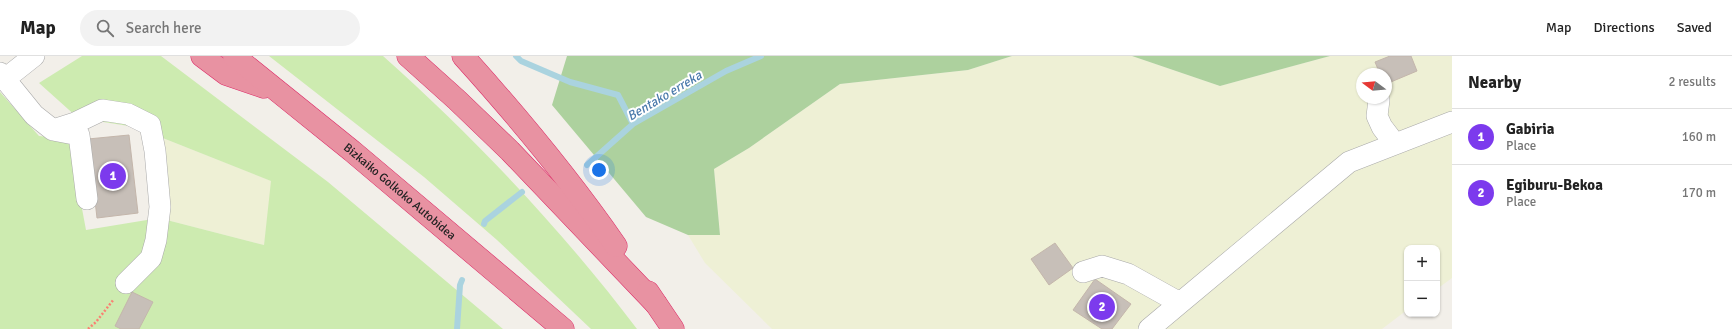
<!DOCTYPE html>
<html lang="en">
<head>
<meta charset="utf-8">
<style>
	:root { --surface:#fff; --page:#f2f2f2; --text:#222; --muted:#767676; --line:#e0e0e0; --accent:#7c3aed }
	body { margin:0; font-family:Signika,sans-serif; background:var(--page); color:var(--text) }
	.controls { position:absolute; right:12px; bottom:12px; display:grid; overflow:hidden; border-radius:8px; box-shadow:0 1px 3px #0004 }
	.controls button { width:36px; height:36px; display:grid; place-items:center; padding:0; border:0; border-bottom:1px solid var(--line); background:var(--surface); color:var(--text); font:20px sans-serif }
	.compass { position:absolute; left:1356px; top:12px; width:36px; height:36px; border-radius:50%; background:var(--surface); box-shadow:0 1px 3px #0004; rotate:286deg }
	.you { position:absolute; left:599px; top:114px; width:14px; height:14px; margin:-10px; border:3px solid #fff; border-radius:50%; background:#1a73e8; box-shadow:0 0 0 6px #1a73e833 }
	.badge { display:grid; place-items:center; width:26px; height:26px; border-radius:50%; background:var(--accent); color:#fff; font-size:13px; font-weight:700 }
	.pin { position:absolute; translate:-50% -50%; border:2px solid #fff; box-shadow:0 1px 4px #0006 }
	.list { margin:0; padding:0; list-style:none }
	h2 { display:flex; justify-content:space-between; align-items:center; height:52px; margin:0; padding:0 16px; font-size:17px }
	h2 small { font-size:13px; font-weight:400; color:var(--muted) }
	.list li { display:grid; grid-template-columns:26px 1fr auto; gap:12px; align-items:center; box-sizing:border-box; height:56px; padding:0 16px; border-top:1px solid var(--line) }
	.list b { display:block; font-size:15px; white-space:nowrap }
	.list p { margin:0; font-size:13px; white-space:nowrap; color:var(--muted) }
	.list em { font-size:13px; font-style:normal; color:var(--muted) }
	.icon { flex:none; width:22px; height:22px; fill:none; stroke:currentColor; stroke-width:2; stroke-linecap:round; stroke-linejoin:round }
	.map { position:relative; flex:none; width:1452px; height:273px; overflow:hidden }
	header { display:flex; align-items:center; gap:24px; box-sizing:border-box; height:56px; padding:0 20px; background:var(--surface); border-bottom:1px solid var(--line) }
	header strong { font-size:19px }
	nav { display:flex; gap:22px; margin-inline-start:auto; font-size:14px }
	.search { width:280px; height:36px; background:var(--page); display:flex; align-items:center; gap:10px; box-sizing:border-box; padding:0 14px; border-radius:22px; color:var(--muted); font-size:15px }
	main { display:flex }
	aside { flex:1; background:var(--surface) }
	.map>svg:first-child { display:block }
	.farmland { fill:#eef0d5; fill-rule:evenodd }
	.grass { fill:#cdebb0 }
	.forest { fill:#add19e }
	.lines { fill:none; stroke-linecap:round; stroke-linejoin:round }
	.stream { stroke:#aad3df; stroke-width:6 }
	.building { fill:#c7bfb8; stroke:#c4b6ab }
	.minor-casing { stroke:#a9a9a9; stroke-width:22 }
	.highway-casing { stroke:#dc2a67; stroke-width:23 }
	.path { stroke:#fa8072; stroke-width:2.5; stroke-dasharray:2 2; stroke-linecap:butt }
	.minor { stroke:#fff; stroke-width:21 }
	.highway { stroke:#e892a2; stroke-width:22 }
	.labels { text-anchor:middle; stroke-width:4; stroke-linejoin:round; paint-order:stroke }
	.street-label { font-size:12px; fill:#222; stroke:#fff }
	.water-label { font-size:13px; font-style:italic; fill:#4a7aab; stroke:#fff }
</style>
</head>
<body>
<header>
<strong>Map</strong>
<div class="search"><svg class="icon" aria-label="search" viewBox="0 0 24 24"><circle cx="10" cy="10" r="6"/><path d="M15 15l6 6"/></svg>Search here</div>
<nav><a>Map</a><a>Directions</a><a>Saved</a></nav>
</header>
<main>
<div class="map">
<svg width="1452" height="273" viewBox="0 0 1452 273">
	<rect width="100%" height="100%" fill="#f2efe9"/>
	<path class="farmland" d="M1012 0H1132L1220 30 1330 0H1452V222L1437 233V192H1407V254L1382 273H772L705 207 688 179 720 178 714 113 749 92 840 28 968 14ZM1362 18H1386V42H1362Z
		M160 81 272 125 264 189 159 162Z"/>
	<path class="grass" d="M82 0H161L328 126 503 273H0V36L39 80 69 83 86 174 159 162 264 189 271 125 135 71 78 62 39 27Z
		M269 0H383C476 83 562 174 637 273H591L497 184 424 121Z"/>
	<path class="forest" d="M567 0H1012L968 14 840 28 749 92 714 113 720 179H688L646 161 552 49Z
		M1132 0H1330L1220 30Z"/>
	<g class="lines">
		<path class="stream" d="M516 0 521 5 570 26 618 39 633 68
			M587 109 633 68 726 15 761 0
			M484 168 485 165 522 136
			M457 273 460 229 462 224"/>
	</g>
	<path class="building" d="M1390 0H1411L1417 15 1386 28V18H1380L1375 6Z
		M129 79 138 157 97 162 88 83Z
		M1055 187 1073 212 1049 229 1031 203Z
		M1095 223 1131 248 1112 273H1102L1073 254Z
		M132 236 153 246 139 273H121L115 270Z"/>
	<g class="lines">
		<g class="minor-casing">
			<path id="minor" d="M0 17 34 59 53 74 79 79 87 143
				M5 23 34 0
				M1379 44 1377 60 1382 71 1395 88
				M53 74 75 67 102 54 128 58 150 69 155 95 160 151 156 184 151 202 126 227
				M1083 216 1102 210 1128 218 1180 247 1349 106 1452 66
				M1149 273 1180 247"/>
		</g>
		<g class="highway-casing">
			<g id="highway">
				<path d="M202 0 226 18 264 31"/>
				<path id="s1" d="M234 0 352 95 563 273"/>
				<path d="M408 0 457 44 510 95 656 248"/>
				<path d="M463 0C518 61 569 122 616 190"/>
				<path d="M648 236 673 273"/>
			</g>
		</g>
		<path class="path" d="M88 273 96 266 114 243"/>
		<use href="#minor" class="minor"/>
		<use href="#highway" class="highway"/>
	</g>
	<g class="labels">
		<g class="street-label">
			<text dy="4" stroke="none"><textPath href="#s1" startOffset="214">Bizkaiko Golkoko Autobidea</textPath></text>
		</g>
		<g class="water-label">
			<text transform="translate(664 39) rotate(-31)" y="5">Bentako erreka</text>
		</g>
	</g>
</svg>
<div class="controls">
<button>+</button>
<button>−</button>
</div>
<svg class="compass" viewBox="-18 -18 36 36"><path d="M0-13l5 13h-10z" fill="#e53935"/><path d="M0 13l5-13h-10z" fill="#767676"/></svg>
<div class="you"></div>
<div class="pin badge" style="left:113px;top:120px">1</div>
<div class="pin badge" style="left:1102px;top:251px">2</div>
</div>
<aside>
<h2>Nearby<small>2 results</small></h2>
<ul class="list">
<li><span class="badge">1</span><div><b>Gabiria</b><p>Place</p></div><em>160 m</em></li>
<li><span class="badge">2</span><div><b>Egiburu-Bekoa</b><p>Place</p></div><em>170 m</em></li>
</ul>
</aside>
</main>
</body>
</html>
